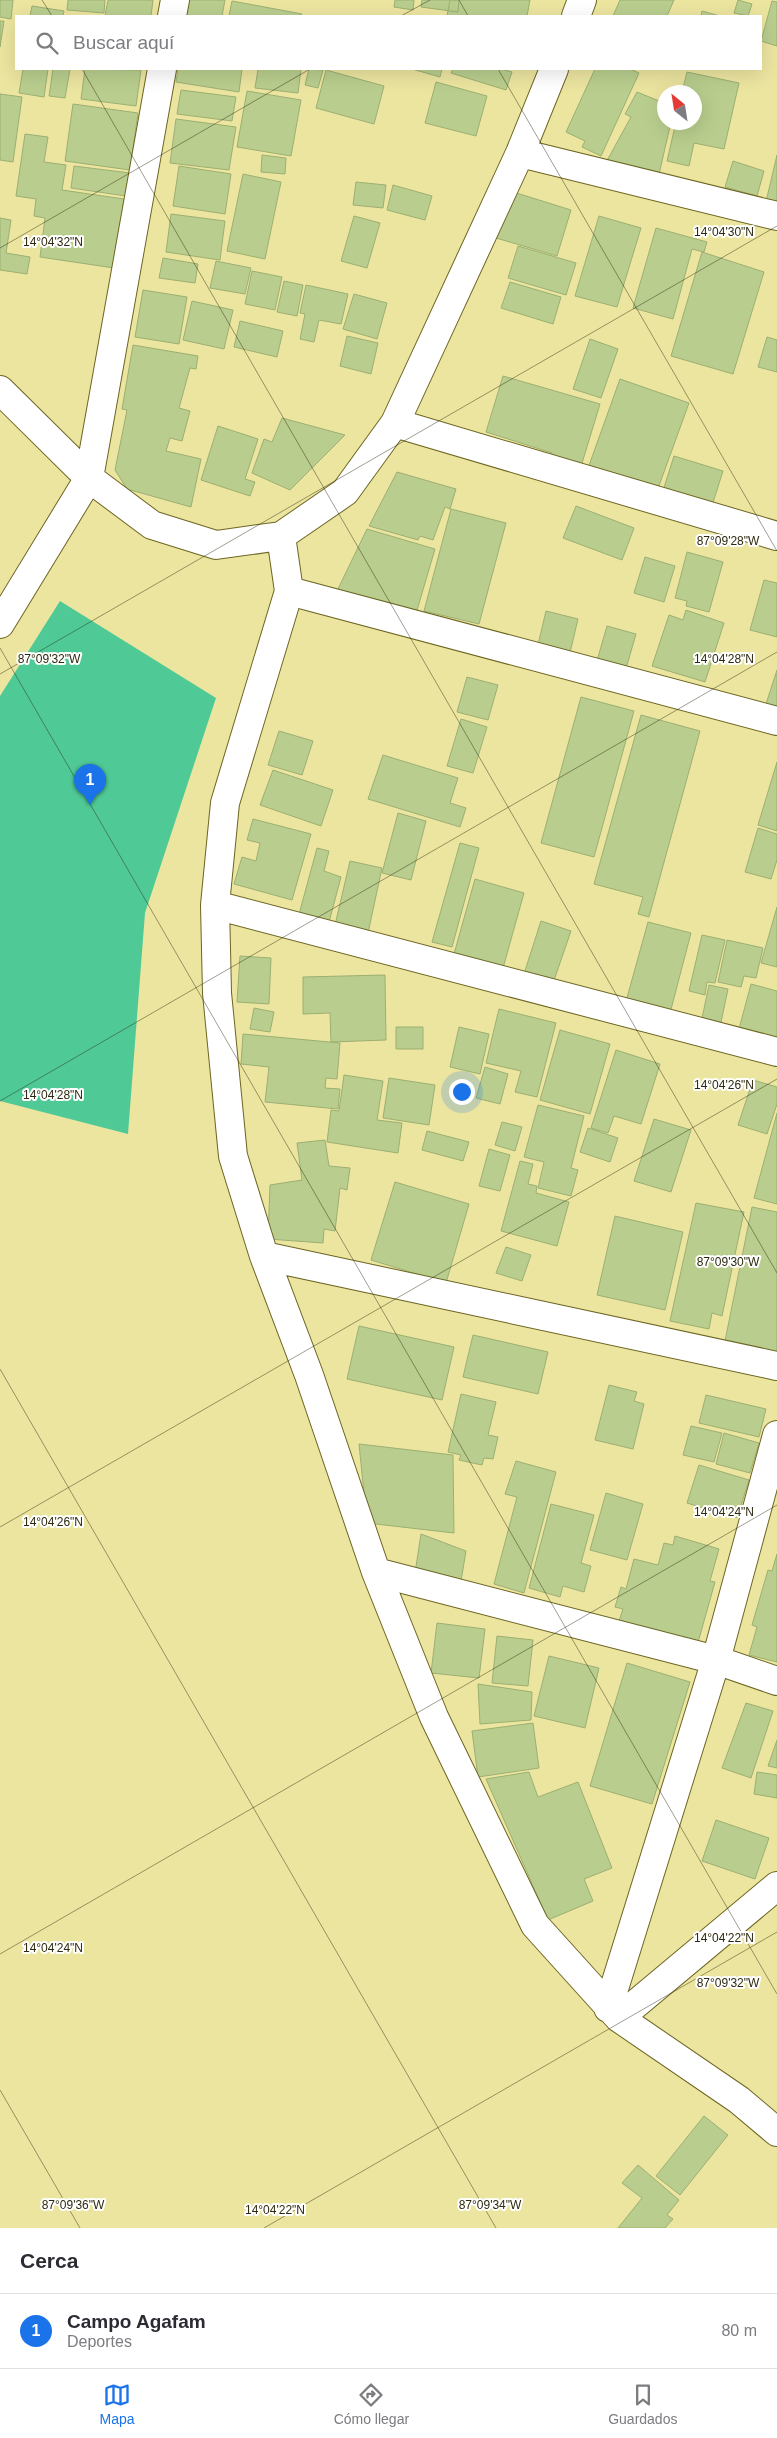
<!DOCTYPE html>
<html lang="es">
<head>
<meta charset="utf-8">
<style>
	:root { --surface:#fff; --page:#f7f7f7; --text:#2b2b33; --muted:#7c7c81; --line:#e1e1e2; --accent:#1a73e8 }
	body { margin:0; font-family:Arial,sans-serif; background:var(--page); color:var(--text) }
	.compass { position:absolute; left:657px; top:85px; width:45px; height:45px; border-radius:50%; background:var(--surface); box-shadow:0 5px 20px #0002; rotate:330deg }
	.you { position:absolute; left:461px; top:1091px; width:18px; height:18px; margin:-12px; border:4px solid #fff; border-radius:50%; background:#1a73e8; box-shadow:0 0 0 8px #1a73e833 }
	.badge { display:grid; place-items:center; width:32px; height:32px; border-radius:50%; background:var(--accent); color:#fff; font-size:16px; font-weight:700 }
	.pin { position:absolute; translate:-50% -41px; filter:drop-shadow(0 1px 2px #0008) }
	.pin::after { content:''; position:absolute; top:26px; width:18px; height:15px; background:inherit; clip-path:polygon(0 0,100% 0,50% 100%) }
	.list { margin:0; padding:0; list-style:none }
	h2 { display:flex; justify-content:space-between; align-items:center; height:65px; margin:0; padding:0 20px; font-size:21px }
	h2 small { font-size:16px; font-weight:400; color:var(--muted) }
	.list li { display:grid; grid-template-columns:32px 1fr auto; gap:15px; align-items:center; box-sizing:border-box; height:75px; padding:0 20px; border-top:1px solid var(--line) }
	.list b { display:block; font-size:19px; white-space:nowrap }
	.list p { margin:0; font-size:16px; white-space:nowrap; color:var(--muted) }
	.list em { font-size:16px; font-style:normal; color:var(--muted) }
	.icon { flex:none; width:28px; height:28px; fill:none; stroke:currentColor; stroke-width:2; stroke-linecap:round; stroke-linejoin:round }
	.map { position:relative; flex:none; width:777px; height:2228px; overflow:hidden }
	.search { position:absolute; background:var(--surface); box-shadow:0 5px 20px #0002; left:15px; right:15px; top:15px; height:55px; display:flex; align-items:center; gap:12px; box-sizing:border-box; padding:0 18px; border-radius:0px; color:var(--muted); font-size:19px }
	.sheet { height:140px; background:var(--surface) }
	nav { display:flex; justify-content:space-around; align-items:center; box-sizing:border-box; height:70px; border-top:1px solid var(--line); background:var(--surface); font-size:14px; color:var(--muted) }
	nav a { display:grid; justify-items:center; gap:2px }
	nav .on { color:var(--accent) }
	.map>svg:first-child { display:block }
	.green { fill:#4fca97 }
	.building { fill:#b9ce8e; stroke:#9caf71 }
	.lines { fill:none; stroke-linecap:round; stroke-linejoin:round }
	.minor-casing { stroke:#6d6522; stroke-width:30 }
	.minor { stroke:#fff; stroke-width:28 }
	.ticks { fill:none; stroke:#2d290e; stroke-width:1; stroke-opacity:0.45 }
	.ticks-label { font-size:12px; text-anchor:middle; fill:#2d290e; stroke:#fff; stroke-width:4; stroke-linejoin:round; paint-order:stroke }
</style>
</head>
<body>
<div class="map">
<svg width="777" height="2228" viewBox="0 0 777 2228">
	<rect width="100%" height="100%" fill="#ece5a0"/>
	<path class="green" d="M60 601 216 698 145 913 128 1134 0 1101V696Z"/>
	<path class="building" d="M0 0H13L11 19 0 17Z
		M68 0H105L104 13 67 10Z
		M108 0H153L151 16H105Z
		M187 0H225L222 16H184Z
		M395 0H414L413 10 394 7Z
		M422 0H459L458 12 421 7Z
		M450 0H530L527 16H447Z
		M620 0H674L667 16H613Z
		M738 0 752 4 748 16 734 13Z
		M232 1 302 14 301 16H229Z
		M772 1 777 2V46L761 41Z
		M32 6 64 11 63 16H30Z
		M702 11 720 16H701Z
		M0 21H4L0 47Z
		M23 69H48L44 97 19 93Z
		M53 69H70L65 98 49 96Z
		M85 69 141 70 136 106 81 99Z
		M178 69H242L239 92 176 82Z
		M258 69H301L298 93 255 88Z
		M309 69 323 70 318 88 305 85Z
		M412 69H442L440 77Z
		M453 69H501L512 72 506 90 451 73Z
		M595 69H630L639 73 601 156 582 147 585 141 566 132Z
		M326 70 384 86 374 124 316 108Z
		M687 72 739 83 724 149 694 143 689 166 667 161 676 122H694V92H682Z
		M436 82 487 96 476 136 425 123Z
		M181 90 236 97 232 121 177 114Z
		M247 91 301 100 291 156 237 147Z
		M637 92 664 103V122H671L657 183 604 166 631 117 625 114Z
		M0 94 22 97 13 162 0 160Z
		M73 104 138 113 130 170 65 161Z
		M176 119 236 127 229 170 170 163Z
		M25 134 48 137 44 162 66 165 62 190 124 199 114 268 40 257 45 218 34 216 36 199 16 196Z
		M262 155 286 158 285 174 261 172Z
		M777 155V213L764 210Z
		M733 161 764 171 757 196 725 187Z
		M74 166 130 173 126 196 71 188Z
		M179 166 231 174 225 214 173 206Z
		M243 174 281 182 265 259 227 251Z
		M356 182 386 185 383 208 353 205Z
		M393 185 432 196 425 220 387 210Z
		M510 191 571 210 557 256 496 238Z
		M171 214 225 221 220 260 166 252Z
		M354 216 380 223 367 268 341 261Z
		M599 216 641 228 617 307 575 296Z
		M0 218 11 220 6 253 30 257 27 274 0 270Z
		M656 228 707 242 704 252 692 249 673 319 633 308Z
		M518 246 576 263 566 295 508 278Z
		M702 252 764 272 733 374 671 356Z
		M163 258 198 264 195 283 159 278Z
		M216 261 251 268 245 294 210 288Z
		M252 271 282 277 275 310 245 304Z
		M284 281 303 285 297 316 277 312Z
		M510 282 561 297 553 324 501 308Z
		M306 285 348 294 341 324 319 320 314 342 300 339 305 314 300 313Z
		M143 290 187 297 179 344 135 337Z
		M354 294 387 303 377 339 343 329Z
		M192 301 233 310 224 349 183 340Z
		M240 321 283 331 277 357 234 347Z
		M347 336 378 343 371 374 340 366Z
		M767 337 777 340V372L758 367Z
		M590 339 618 349 601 398 573 389Z
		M133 345 198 356 196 369 190 368 179 408 190 411 182 441 170 438 166 451 201 459 191 507 127 489 115 470 127 410 122 409Z
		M503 376 600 404 579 473 549 464 552 453 486 432Z
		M620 379 689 403 656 494 587 471Z
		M282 418 345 435 290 490 252 473 264 439 272 442Z
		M218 426 258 439 245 479 255 482 250 496 201 480Z
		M674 456 723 471 710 512 661 497Z
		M397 472 456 489 450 509 445 507 433 540 420 536 418 540 369 526Z
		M576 506 634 528 622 560 563 538Z
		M451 509 506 523 479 624 424 611Z
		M367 529 435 549 415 617 336 593Z
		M687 552 723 562 709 612 686 606 687 601 675 598Z
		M645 557 675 566 664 602 634 593Z
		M764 580 777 583V637L750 630Z
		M686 610 724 623 705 682 652 666 669 615 683 620Z
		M546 611 578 619 569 657 537 649Z
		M607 626 636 634 625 672 596 664Z
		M777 670V707L766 704Z
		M467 677 498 685 488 720 457 712Z
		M581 697 634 711 594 857 541 843Z
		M641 715 700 731 649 917 638 914 643 897 594 884Z
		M461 719 487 727 473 773 447 766Z
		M279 731 313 741 302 775 268 765Z
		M383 755 458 778 450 803 466 808 460 827 368 799Z
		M777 762V831L758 825Z
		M273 770 333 790 321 826 260 805Z
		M398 813 426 821 411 880 382 873Z
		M253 819 311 834 292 900 234 884 242 857 256 861 260 843 247 840Z
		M758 828 777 834V860L771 879 745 872Z
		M460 843 479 848 452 947 432 942Z
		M317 848 329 851 324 871 341 877 328 926 298 918Z
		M350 861 382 868 368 933 335 925Z
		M475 879 524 893 503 968 454 954Z
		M777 907V967L761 963Z
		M541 921 571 931 551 989 522 980Z
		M648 922 691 933 669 1017 625 1005Z
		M702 935 725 940 715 983 707 982 705 995 689 991Z
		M727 940 763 948 756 978 744 976 741 987 718 982Z
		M240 956 271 958 269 1004 237 1002Z
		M385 975 386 1040 331 1042 330 1013 303 1014V977Z
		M751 984 777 991V1039L739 1029Z
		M709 985 728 989 720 1027 701 1023Z
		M254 1008 274 1012 270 1032 250 1029Z
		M499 1009 556 1023 537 1097 515 1092 521 1071 486 1063Z
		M396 1027H423V1049H396Z
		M459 1027 489 1034 480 1074 450 1067Z
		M560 1030 610 1044 590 1114 540 1100Z
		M243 1034 340 1043 337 1079 326 1078 325 1088 340 1089 338 1109 265 1102 269 1067 241 1064Z
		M616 1050 660 1064 641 1124 614 1116 608 1133 591 1128Z
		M485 1067 508 1074 500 1104 476 1098Z
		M344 1075 383 1081 377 1120 402 1123 398 1153 327 1142 331 1110 339 1111Z
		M389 1078 435 1085 429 1125 383 1118Z
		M753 1080 777 1087V1104L767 1134 738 1125Z
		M538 1105 584 1116 571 1168 578 1170 571 1196 538 1188 544 1162 524 1157Z
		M777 1113V1204L754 1198Z
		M654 1119 691 1130 671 1192 634 1181Z
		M502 1122 522 1127 515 1151 495 1145Z
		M588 1128 618 1138 610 1162 580 1152Z
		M427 1131 469 1142 463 1161 422 1150Z
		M325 1140 329 1166 350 1168 347 1190 340 1188 335 1231 324 1229 323 1243 268 1239 270 1185 302 1180 297 1143Z
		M489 1149 510 1155 500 1191 479 1186Z
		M520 1161 533 1164 528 1184 537 1186 536 1193 569 1202 557 1246 501 1231Z
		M395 1182 469 1204 446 1283 371 1260Z
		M696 1203 744 1212 722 1316 712 1313 709 1329 670 1321Z
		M752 1207 777 1212V1352L725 1341Z
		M615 1216 683 1232 665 1310 597 1295Z
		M506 1247 531 1255 522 1281 496 1273Z
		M359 1326 454 1347 442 1400 347 1379Z
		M473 1335 548 1352 538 1394 463 1377Z
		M609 1385 637 1392 634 1401 644 1404 633 1449 595 1440Z
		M461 1394 496 1402 488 1435 498 1437 493 1459 484 1458 482 1465 459 1460 461 1455 448 1452Z
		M706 1395 766 1409 759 1437 699 1423Z
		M691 1426 722 1433 714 1462 683 1455Z
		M724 1433 759 1443 750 1473 716 1464Z
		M359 1444 453 1455 454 1533 367 1523Z
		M516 1461 556 1472 524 1593 494 1584 517 1497 505 1494Z
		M699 1465 749 1480 737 1518 687 1503Z
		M606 1493 643 1504 627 1560 590 1550Z
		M551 1504 594 1515 581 1563 591 1566 584 1592 563 1586 560 1597 529 1588Z
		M421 1534 466 1551 460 1587 415 1573Z
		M675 1536 719 1549 710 1581 715 1582 697 1646 618 1624 623 1609 615 1607 621 1587 626 1589 634 1559 658 1565 664 1543 673 1545Z
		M777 1554V1662L749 1655 757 1627 752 1625 768 1570 772 1571Z
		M437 1623 485 1629 479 1678 431 1673Z
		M497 1636 533 1640 528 1686 492 1683Z
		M549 1656 599 1668 585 1728 534 1716Z
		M627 1663 690 1682 652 1804 590 1786Z
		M478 1684 532 1692 531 1720 480 1724Z
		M746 1703 773 1711 751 1778 722 1768Z
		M533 1723 539 1768 478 1777 472 1731Z
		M777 1740V1768L768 1766Z
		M529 1772 538 1797 578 1782 612 1868 584 1879 593 1901 548 1920 486 1779Z
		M757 1772 777 1775V1798L754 1794Z
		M716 1820 769 1838 755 1879 702 1861Z
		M704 2116 728 2135 680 2195 656 2176Z
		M638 2165 679 2200 667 2215 673 2219 665 2228H618L642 2198 622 2183Z"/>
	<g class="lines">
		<g class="minor-casing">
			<path id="minor" d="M172 16 175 0
				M576 16 582 0
				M520 153 777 216
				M0 390 89 478 152 525 216 545 281 536 345 492 395 423 520 153 554 69
				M395 423 777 536
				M281 536 289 591 225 803 215 905 217 993 233 1156 264 1256 309 1375 376 1572 434 1717 535 1925 619 2018 739 2100 777 2132
				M289 591 777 721
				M0 624 89 478 162 69
				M215 905 777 1052
				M264 1256 777 1366
				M376 1572 716 1660 777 1681
				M608 2008 716 1660 777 1435
				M619 2018 777 1886"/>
		</g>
		<use href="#minor" class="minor"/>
	</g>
	<path class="ticks" d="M42 0 52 16M459 0 468 16M401 16 430 0M82 69 777 1273M498 69 777 551M0 248 310 69M0 648 777 1994M0 674 777 226M0 1101 777 652M0 1369 496 2228M0 1527 777 1079M0 1954 777 1505M0 2090 80 2228M264 2228 777 1932"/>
	<g class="ticks-label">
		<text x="724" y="236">14°04'30"N</text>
		<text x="53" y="246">14°04'32"N</text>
		<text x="728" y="545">87°09'28"W</text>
		<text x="49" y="663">87°09'32"W</text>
		<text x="724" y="663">14°04'28"N</text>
		<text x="724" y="1089">14°04'26"N</text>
		<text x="53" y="1099">14°04'28"N</text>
		<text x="728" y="1266">87°09'30"W</text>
		<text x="724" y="1516">14°04'24"N</text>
		<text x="53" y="1526">14°04'26"N</text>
		<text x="724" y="1942">14°04'22"N</text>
		<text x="53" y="1952">14°04'24"N</text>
		<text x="728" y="1987">87°09'32"W</text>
		<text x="73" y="2209">87°09'36"W</text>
		<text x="490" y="2209">87°09'34"W</text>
		<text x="275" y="2214">14°04'22"N</text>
	</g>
</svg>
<svg class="compass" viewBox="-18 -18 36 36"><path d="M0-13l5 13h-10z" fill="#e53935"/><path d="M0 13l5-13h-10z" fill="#7c7c81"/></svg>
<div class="you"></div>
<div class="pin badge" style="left:90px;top:805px">1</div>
<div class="search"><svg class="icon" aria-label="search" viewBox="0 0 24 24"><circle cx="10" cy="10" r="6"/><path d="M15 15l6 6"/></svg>Buscar aquí</div>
</div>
<section class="sheet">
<h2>Cerca<small></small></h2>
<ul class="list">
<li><span class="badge">1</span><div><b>Campo Agafam</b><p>Deportes</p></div><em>80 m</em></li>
</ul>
</section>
<nav>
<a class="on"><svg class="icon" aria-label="map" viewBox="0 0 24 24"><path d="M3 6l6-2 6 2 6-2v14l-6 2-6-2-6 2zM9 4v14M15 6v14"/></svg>Mapa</a>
<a><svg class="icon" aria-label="directions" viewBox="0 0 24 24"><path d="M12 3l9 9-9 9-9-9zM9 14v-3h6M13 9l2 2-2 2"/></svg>Cómo llegar</a>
<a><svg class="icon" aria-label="saved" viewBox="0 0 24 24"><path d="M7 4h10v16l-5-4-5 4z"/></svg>Guardados</a>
</nav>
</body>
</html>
